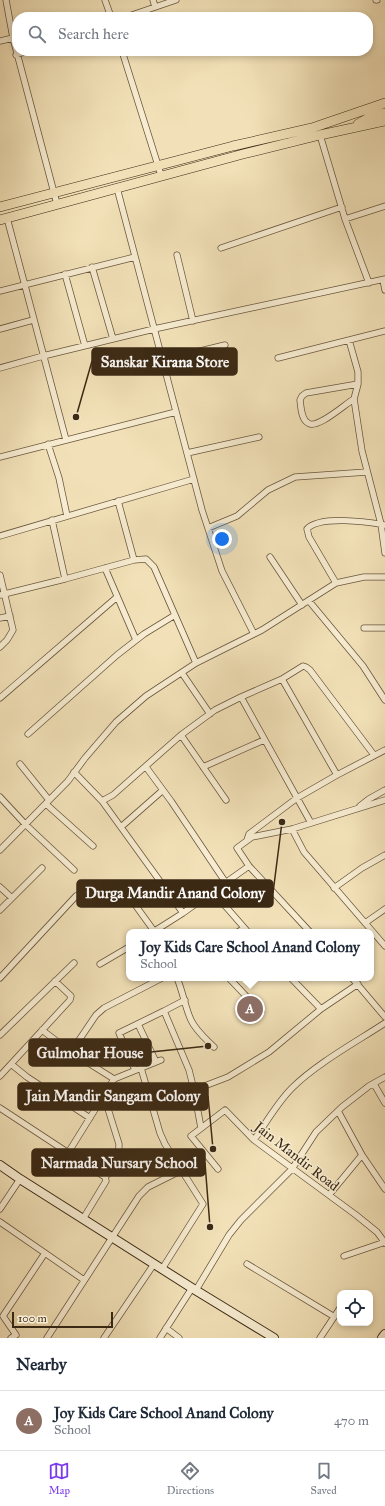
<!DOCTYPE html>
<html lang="en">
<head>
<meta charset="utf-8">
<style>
	:root { --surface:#fff; --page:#f6f6f7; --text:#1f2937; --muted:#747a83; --line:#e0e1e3; --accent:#7c3aed }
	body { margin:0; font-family:"IM FELL Great Primer",serif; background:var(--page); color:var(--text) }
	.controls { position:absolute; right:12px; bottom:12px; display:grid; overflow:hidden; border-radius:8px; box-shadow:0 2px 6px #0003 }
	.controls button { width:36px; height:36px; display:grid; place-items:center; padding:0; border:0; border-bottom:1px solid var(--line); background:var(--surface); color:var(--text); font:20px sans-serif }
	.scale { position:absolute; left:12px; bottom:10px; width:101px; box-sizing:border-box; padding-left:4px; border:2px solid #3b2914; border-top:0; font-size:11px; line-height:14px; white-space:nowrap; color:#3b2914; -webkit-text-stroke:3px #f7ecd1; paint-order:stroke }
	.you { position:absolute; left:222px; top:539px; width:14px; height:14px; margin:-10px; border:3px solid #fff; border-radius:50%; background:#1a73e8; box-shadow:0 0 0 6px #1a73e833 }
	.badge { display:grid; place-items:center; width:26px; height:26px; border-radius:50%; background:var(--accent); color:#fff; font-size:13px; font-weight:700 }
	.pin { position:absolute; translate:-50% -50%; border:2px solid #fff; box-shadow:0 1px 4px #0006 }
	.popup { position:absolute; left:126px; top:929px; width:248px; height:52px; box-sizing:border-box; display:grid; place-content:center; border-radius:8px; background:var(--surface); filter:drop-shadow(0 1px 3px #0005); font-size:13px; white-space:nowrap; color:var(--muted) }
	.popup b { font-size:15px; color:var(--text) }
	.popup::after { content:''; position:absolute; left:50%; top:100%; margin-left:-8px; border:8px solid transparent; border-top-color:var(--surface) }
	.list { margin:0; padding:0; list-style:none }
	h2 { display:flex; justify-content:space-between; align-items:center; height:52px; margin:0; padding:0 16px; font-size:17px }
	h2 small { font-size:13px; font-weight:400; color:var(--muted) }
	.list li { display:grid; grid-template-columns:26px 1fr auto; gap:12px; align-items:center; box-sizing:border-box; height:60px; padding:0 16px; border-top:1px solid var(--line) }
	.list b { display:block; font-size:15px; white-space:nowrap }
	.list p { margin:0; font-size:13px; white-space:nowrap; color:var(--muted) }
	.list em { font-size:13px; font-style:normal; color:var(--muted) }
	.icon { flex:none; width:22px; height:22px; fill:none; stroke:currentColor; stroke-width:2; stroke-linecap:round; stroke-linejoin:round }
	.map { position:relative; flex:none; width:385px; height:1338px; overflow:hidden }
	.search { position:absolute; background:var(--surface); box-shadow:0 2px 6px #0003; left:12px; right:12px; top:12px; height:44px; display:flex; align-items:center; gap:10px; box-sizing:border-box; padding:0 14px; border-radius:16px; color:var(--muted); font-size:15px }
	.sheet { height:112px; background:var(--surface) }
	nav { display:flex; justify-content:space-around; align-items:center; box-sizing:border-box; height:56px; border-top:1px solid var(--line); background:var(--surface); font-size:11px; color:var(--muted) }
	nav a { display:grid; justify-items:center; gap:2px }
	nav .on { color:var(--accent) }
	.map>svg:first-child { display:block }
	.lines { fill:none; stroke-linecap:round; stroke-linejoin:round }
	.street-casing { stroke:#69573d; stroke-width:7 }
	.secondary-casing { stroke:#3b2914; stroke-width:10 }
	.primary-casing { stroke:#3b2914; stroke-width:10 }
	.street { stroke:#f7ecd1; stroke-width:5.5 }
	.secondary { stroke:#f7ecd1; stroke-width:8 }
	.primary { stroke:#f2e1b8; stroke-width:9 }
	.labels { text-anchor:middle; stroke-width:3; stroke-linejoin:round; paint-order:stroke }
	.street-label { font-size:14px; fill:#3b2914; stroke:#f7ecd1 }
	.leader { fill:none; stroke:#3b2914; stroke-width:1.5 }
	.callout-dot { fill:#3b2914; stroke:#f7ecd1; stroke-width:1.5 }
	.callout { fill:#3b2914; stroke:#3b2914; stroke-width:1.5 }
	.callout-label { font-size:15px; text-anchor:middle; font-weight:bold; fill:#fff }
</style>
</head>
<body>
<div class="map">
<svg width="385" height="1338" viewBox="0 0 385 1338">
	<rect width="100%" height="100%" fill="#f2e1b8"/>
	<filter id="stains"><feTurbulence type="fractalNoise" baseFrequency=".005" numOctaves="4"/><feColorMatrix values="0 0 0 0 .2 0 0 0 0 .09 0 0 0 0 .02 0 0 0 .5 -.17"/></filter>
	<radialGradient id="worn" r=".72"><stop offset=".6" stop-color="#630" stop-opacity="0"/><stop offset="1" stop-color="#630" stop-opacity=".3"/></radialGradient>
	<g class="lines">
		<g class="street-casing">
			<path id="street" d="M6 0 13 38
				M105 0 111 17
				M153 0 155 7
				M376 0H377
				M126 17 176 0
				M0 41 13 38 57 204
				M122 51 161 175
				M16 55 27 51
				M320 135 345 219 369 283
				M117 188 202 510 222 571 254 634
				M7 218 66 440
				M345 219 385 206
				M221 248 342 207
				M177 255 193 321
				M92 267 113 339
				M65 274 85 346
				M383 280 385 290
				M0 291 135 257
				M0 329 33 320
				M349 340 358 372V384L354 399 362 451 381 524 385 553
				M278 358 385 331
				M163 360 225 345
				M0 368 43 356 154 329 385 279
				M354 399C345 404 317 430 308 423 301 419 301 407 300 400L302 396 306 393 358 384
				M48 444 59 478 67 516
				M187 453 259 437
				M0 457 176 412
				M52 520 65 579
				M208 528 237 516 268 490 295 477 367 472
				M0 536 194 479
				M270 557 302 605
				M134 560 146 559 154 567 196 663
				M105 568 136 640
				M0 575 13 630 7 640 0 647
				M336 583 309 537 307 529C320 515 368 522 385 525
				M0 595 65 579 134 560 118 501
				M309 601 363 666 385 700
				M0 618 10 616
				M364 628H385
				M182 673 210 714
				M282 679 337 775
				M241 697 311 823
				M0 698 117 597
				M28 734 117 655 144 634 175 615
				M181 735 226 800
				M20 764 49 800
				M146 767 171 801 226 883
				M203 767 264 740
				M74 772 102 801 183 913
				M0 797 26 825 74 870
				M102 801 113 795 181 735 215 710 241 697 282 679 303 666 306 667 310 670 374 755
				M46 804 93 846
				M360 806 369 799 385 790
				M121 827 163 790
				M292 829 304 852 385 946
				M247 840 249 834 297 798 337 775 385 750
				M0 850 68 781 85 758 116 722 146 696 196 663 262 630 336 583 364 577H385
				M0 887 12 898
				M123 888 154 931
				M334 888 362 868 385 855
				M213 892 248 932
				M0 910 42 868
				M365 923 385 909
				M153 932 183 913 249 866
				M238 932 244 928
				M310 932 249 866 237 848 252 837 292 829 385 800
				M100 964 129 947
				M0 978 76 896
				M177 978C183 992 185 1007 191 1020 196 1031 206 1039 214 1047
				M229 978 261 1012
				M291 978 321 1009
				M352 978 385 1017
				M185 1000 164 1011 189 1070 194 1090 201 1128
				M138 1024 156 1062
				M42 1030 71 1052 114 1079
				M0 1035 74 963
				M71 1052 96 1015 104 1008 162 978
				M11 1064 27 1077 90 1118
				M141 1068 160 1133 165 1144 203 1204 162 1269
				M135 1070 119 1033 164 1011
				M0 1076 70 1000 71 996 55 981
				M374 1084 385 1103
				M104 1096 119 1144C119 1158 116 1167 105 1177
				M150 1099 194 1090 228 1077 269 1052 321 1009 358 984
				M0 1108 105 1177 106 1181 83 1219
				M254 1140C266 1123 277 1103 292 1088 316 1064 356 1042 385 1023
				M68 1153 114 1079 161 1060
				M362 1155 385 1189
				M218 1169 191 1136 225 1110 254 1140 356 1215 377 1232 385 1243
				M329 1195 362 1155 338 1111
				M0 1209 20 1179
				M0 1222 84 1280
				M344 1256 385 1242
				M247 1264 333 1316
				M196 1290 229 1235 241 1220 292 1169 316 1132 342 1107 369 1086 385 1077
				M166 1328 179 1338
				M11 1338 16 1335 3 1316 45 1253
				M47 1338 139 1196 148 1187 182 1170
				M104 1338 154 1264
				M160 1338 192 1288
				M320 1338 340 1308"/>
		</g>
		<g class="secondary-casing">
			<path id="secondary" d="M0 1165 20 1179 192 1288 274 1338
				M382 1338 385 1334"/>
		</g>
		<g class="primary-casing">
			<path id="primary" d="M358 124 372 116 385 113
				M0 207 233 146 312 128 385 103
				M0 220 243 154 320 135 385 121"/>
		</g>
		<use href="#street" class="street"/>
		<use href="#secondary" class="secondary"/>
		<use href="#primary" class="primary"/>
	</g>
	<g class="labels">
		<g class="street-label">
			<text transform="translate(297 1156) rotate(38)" y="5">Jain Mandir Road</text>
		</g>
	</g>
	<path class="leader" d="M76 417L92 361M282 822L273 893M208 1046L151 1052M213 1149L208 1096M210 1227L205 1163"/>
	<g class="callout-dot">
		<circle cx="76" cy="417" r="4"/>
		<circle cx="282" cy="822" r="4"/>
		<circle cx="208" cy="1046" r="4"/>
		<circle cx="213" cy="1149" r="4"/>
		<circle cx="210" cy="1227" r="4"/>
	</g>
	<g class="callout">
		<rect x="92" y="348" width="145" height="27" rx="4"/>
		<rect x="77" y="880" width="196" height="27" rx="4"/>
		<rect x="29" y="1039" width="122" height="27" rx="4"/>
		<rect x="18" y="1083" width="190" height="27" rx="4"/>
		<rect x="32" y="1149" width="173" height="27" rx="4"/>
	</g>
	<g class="callout-label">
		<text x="165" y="367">Sanskar Kirana Store</text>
		<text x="175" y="898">Durga Mandir Anand Colony</text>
		<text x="90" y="1058">Gulmohar House</text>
		<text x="113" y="1101">Jain Mandir Sangam Colony</text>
		<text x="119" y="1168">Narmada Nursary School</text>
	</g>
	<rect width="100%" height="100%" filter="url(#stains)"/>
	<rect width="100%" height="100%" fill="url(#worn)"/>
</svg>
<div class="controls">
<button><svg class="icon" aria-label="locate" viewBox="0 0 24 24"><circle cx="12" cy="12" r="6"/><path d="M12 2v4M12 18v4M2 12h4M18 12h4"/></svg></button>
</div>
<div class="scale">100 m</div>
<div class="you"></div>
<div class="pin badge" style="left:250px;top:1009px;background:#8d6e63">A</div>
<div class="popup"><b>Joy Kids Care School Anand Colony</b>School</div>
<div class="search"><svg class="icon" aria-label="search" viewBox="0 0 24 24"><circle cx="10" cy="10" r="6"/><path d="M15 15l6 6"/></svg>Search here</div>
</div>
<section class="sheet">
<h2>Nearby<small></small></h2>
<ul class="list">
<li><span class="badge" style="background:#8d6e63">A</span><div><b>Joy Kids Care School Anand Colony</b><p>School</p></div><em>470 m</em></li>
</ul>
</section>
<nav>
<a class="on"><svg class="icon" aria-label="map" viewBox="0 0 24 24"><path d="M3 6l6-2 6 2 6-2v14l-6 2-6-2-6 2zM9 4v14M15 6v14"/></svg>Map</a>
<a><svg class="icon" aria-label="directions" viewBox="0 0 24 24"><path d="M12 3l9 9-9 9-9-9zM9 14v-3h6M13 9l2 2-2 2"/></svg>Directions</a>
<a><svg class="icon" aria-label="saved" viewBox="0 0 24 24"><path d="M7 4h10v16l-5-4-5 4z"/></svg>Saved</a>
</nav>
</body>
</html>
